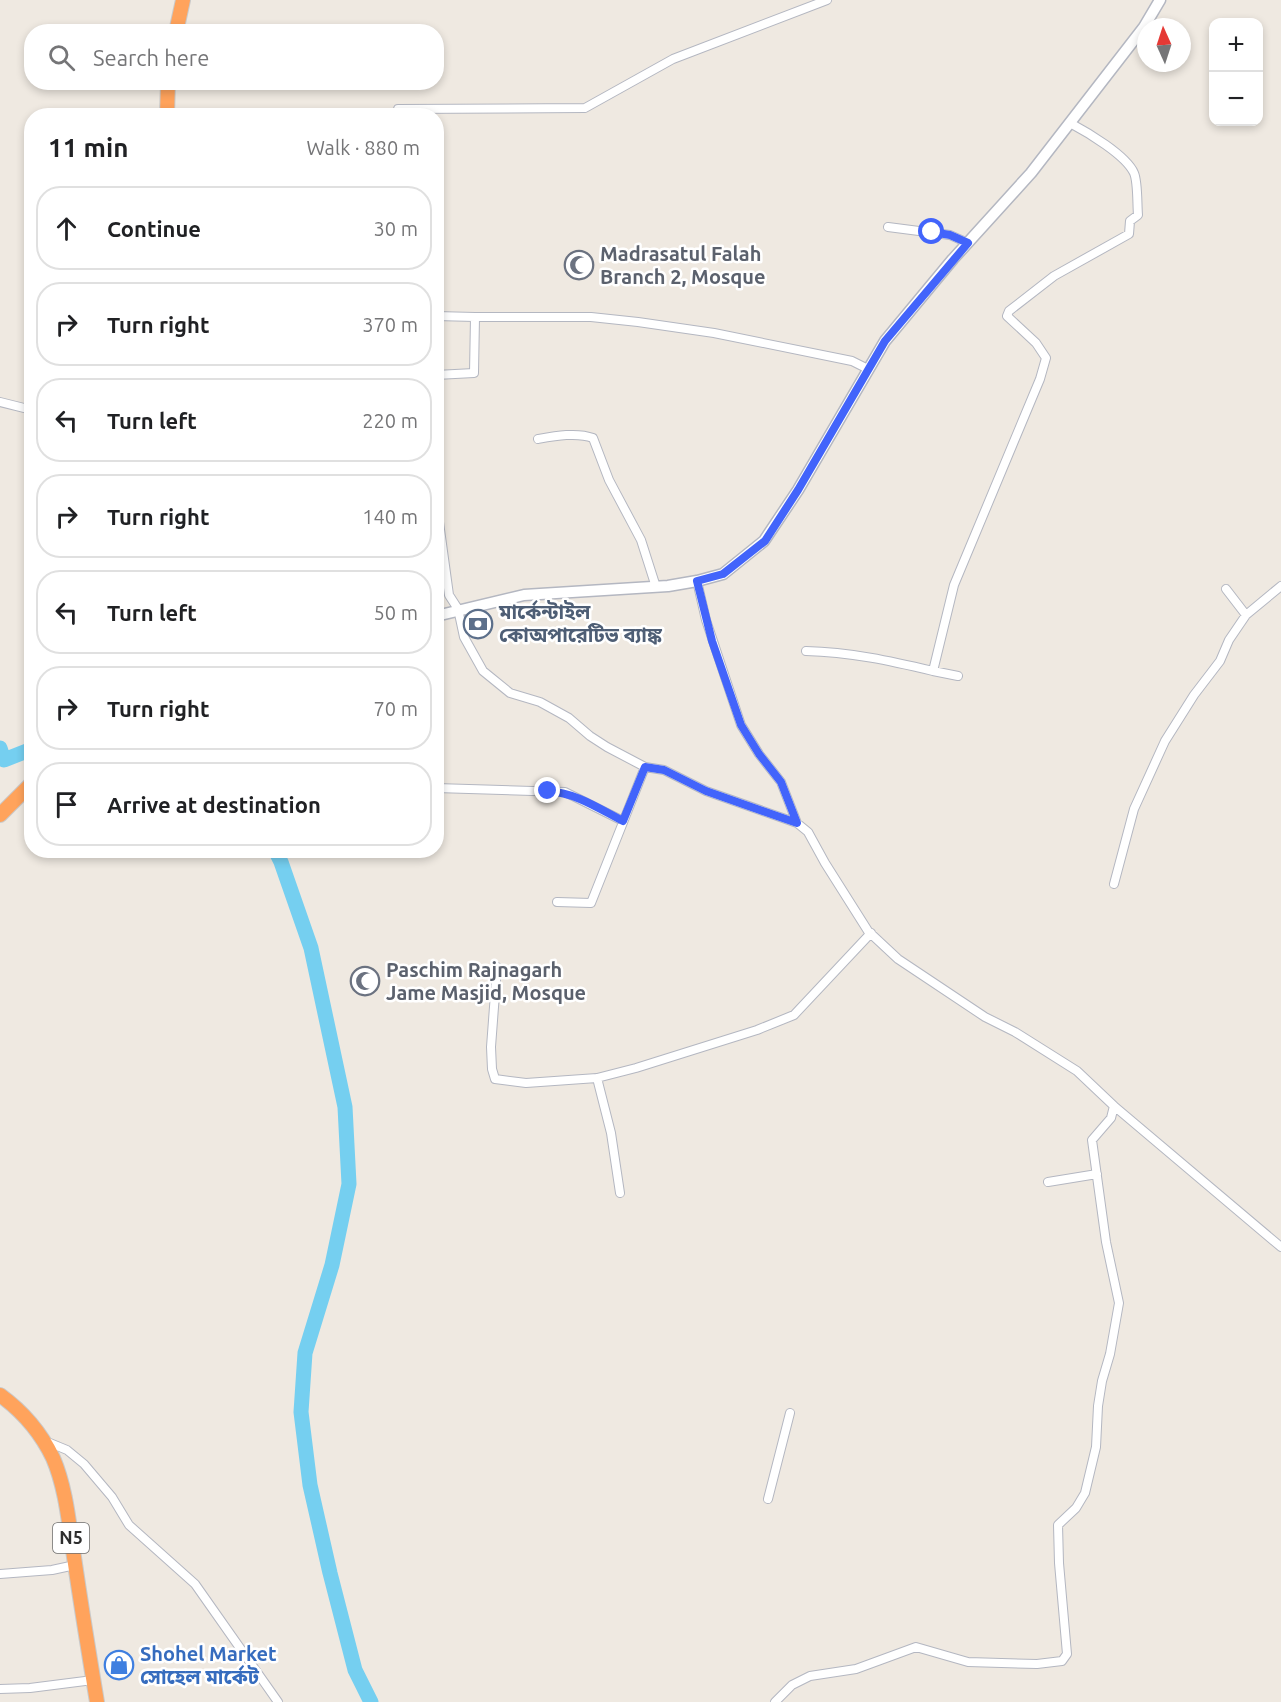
<!DOCTYPE html>
<html lang="en">
<head>
<meta charset="utf-8">
<style>
	:root { --surface:#fff; --page:#f6f6f6; --text:#202124; --muted:#757577; --line:#e0e0e0 }
	body { margin:0; font-family:Ubuntu,"Noto Sans Bengali",sans-serif; background:var(--page); color:var(--text) }
	.controls { position:absolute; right:18px; top:18px; display:grid; overflow:hidden; border-radius:12px; box-shadow:0 3px 9px #0003 }
	.controls button { width:54px; height:54px; display:grid; place-items:center; padding:0; border:0; border-bottom:2px solid var(--line); background:var(--surface); color:var(--text); font:30px sans-serif }
	.compass { position:absolute; left:1137px; top:18px; width:54px; height:54px; border-radius:50%; background:var(--surface); box-shadow:0 3px 9px #0003; rotate:357deg }
	.stop { position:absolute; width:18px; height:18px; margin:-14px; border:4px solid #4264fb; border-radius:50%; background:#fff }
	.stop.end { background:#4264fb; border-color:#fff; box-shadow:0 2px 6px #0008 }
	.list { margin:0; padding:0; list-style:none }
	h2 { display:flex; justify-content:space-between; align-items:center; height:78px; margin:0; padding:0 24px; font-size:26px }
	h2 small { font-size:20px; font-weight:400; color:var(--muted) }
	.list li { display:grid; grid-template-columns:39px 1fr auto; gap:18px; align-items:center; box-sizing:border-box; height:84px; margin:0 12px 12px; padding:0 12px; border:2px solid var(--line); border-radius:24px }
	.list b { display:block; font-size:22px; white-space:nowrap }
	.list em { font-size:20px; font-style:normal; color:var(--muted) }
	.icon { flex:none; width:33px; height:33px; fill:none; stroke:currentColor; stroke-width:2; stroke-linecap:round; stroke-linejoin:round }
	.map { position:relative; flex:none; width:1281px; height:1702px; overflow:hidden }
	.search { position:absolute; background:var(--surface); box-shadow:0 3px 9px #0003; left:24px; top:24px; width:420px; height:66px; display:flex; align-items:center; gap:15px; box-sizing:border-box; padding:0 21px; border-radius:24px; color:var(--muted); font-size:22px }
	.panel { position:absolute; background:var(--surface); box-shadow:0 3px 9px #0003; left:24px; top:108px; width:420px; height:750px; border-radius:24px }
	.map>svg:first-child { display:block }
	.lines { fill:none; stroke-linecap:round; stroke-linejoin:round }
	.river { stroke:#75cff0; stroke-width:15 }
	.street-casing { stroke:#b4b7c1; stroke-width:10 }
	.secondary-casing { stroke:#b4b7c1; stroke-width:13 }
	.highway-casing { stroke:#c9c9c9; stroke-width:16 }
	.street { stroke:#fff; stroke-width:8 }
	.secondary { stroke:#fff; stroke-width:10 }
	.highway { stroke:#ffa35c; stroke-width:14 }
	.route { stroke:#4264fb; stroke-width:8 }
	.labels { text-anchor:middle; stroke-width:5; stroke-linejoin:round; paint-order:stroke }
	.shield { fill:#fff; stroke:#6d6d6d; stroke-width:1.5 }
	.shield-label { font-size:18px; font-weight:bold; fill:#2e2e2e }
	.worship-label { font-size:20px; font-weight:bold; fill:#5b616d; stroke:#fff; text-anchor:start }
	.service-label { font-size:20px; font-weight:bold; fill:#4e5e75; stroke:#fff; text-anchor:start }
	.shop-label { font-size:20px; font-weight:bold; fill:#366cbe; stroke:#fff; text-anchor:start }
</style>
</head>
<body>
<div class="map">
<svg width="1281" height="1702" viewBox="0 0 1281 1702">
	<rect width="100%" height="100%" fill="#efe9e1"/>
	<g class="lines">
		<path class="river" d="M0 748 4 760 32 749
			M275 850 281 862 311 948 345 1107 349 1184 332 1265 305 1353 301 1412 310 1485 330 1573 355 1670 371 1702"/>
		<g class="street-casing">
			<path id="street" d="M397 116 398 109 585 108 673 59 827 0
				M888 227 950 235 968 243
				M436 316 475 317 474 373 436 375
				M475 317H591L638 322 714 333 852 361 868 369
				M0 402 32 410
				M538 439C555 436 577 432 593 438L609 480 641 540 656 587
				M436 469 438 515 449 595 458 609 464 637 483 671 510 693 540 702 569 718 590 736 607 747 645 767 591 903 557 902
				M697 581 706 620 741 725 759 754 781 782 797 823
				M1226 589 1246 615 1281 586
				M806 651C850 652 891 661 933 671
				M958 676 933 671 954 585 1040 379 1046 358 1036 343 1007 316 1009 311 1054 276 1129 234 1130 221 1138 215C1137 204 1138 182 1134 173 1126 155 1087 132 1070 123
				M645 767 664 770 706 791 797 823 808 832 825 863 868 931 898 959 985 1017 1015 1032 1077 1071 1114 1106 1111 1118 1092 1140 1106 1242 1119 1303 1110 1354 1102 1381 1098 1406 1096 1447 1085 1493 1076 1508 1058 1525 1059 1563 1067 1654 1062 1661 1037 1664 968 1662 916 1647 856 1669 810 1676 792 1685 775 1702
				M436 788 565 792 623 821
				M1114 884 1134 809 1165 741 1194 695 1220 661 1229 640 1246 615
				M497 967 491 1047 492 1069 495 1079 526 1083 597 1078 636 1068 757 1030 794 1015 871 933
				M597 1078 611 1133 620 1193
				M1114 1106 1281 1247
				M1048 1182 1097 1174
				M45 1444 50 1443 67 1450 84 1464 112 1497 129 1525 195 1584 278 1702
				M768 1499 790 1413
				M0 1574 52 1570 75 1565
				M0 1689 30 1688 93 1680"/>
		</g>
		<g class="secondary-casing">
			<path id="secondary" d="M436 616 524 595 668 586 697 581 723 574 764 541 798 490 885 341 953 259 1031 173 1144 27 1160 0"/>
		</g>
		<g class="highway-casing">
			<path id="highway" d="M176 32 183 0
				M167 116 168 82
				M0 815 32 783
				M0 1395C22 1411 41 1433 53 1458 66 1488 69 1524 74 1557 81 1605 89 1654 97 1702"/>
		</g>
		<use href="#street" class="street"/>
		<use href="#secondary" class="secondary"/>
		<use href="#highway" class="highway"/>
	</g>
	<g class="lines">
		<path class="route" d="M548 791C576 793 598 808 623 821L645 767 664 770 706 791 797 823 781 782 759 754 741 725 712 641 697 581 723 574 765 541 798 490 885 341 968 243 950 235 932 232"/>
	</g>
	<defs>
		<g id="mosque-ring" transform="scale(1.5)"><circle r="9.5" fill="#fff" stroke="#6b7280" stroke-width="1.5"/><path d="M3.5-4.9A6 6 0 1 0 3.5 4.9A5 5 0 1 1 3.5-4.9Z" fill="#6b7280"/></g>
		<g id="bank-ring" transform="scale(1.5)"><circle r="9.5" fill="#fff" stroke="#5c6f8a" stroke-width="1.5"/><path d="M-6-4H6V4H-6ZM0-2.3a2.3 2.3 0 1 0 0 4.6a2.3 2.3 0 1 0 0-4.6Z" fill="#5c6f8a"/></g>
		<g id="shop-ring" transform="scale(1.5)"><circle r="9.5" fill="#fff" stroke="#3f7fe0" stroke-width="1.5"/><path d="M-5-2.5h2.3a2.7 3.5 0 0 1 5.4 0H5L5.5 6h-11ZM-1.5-2.5h3a1.5 2.3 0 0 0-3 0Z" fill="#3f7fe0"/></g>
	</defs>
	<g fill-rule="evenodd">
		<use href="#mosque-ring" x="579" y="265"/>
		<use href="#bank-ring" x="478" y="624"/>
		<use href="#mosque-ring" x="365" y="981"/>
		<use href="#shop-ring" x="119" y="1665"/>
	</g>
	<g class="labels">
		<rect class="shield" x="53" y="1523" width="36" height="30" rx="4.5"/>
		<g class="shield-label">
			<text x="71" y="1544">N5</text>
		</g>
		<g class="worship-label">
			<text x="600" y="261">Madrasatul Falah<tspan x="600" dy="23">Branch 2, Mosque</tspan></text>
			<text x="386" y="977">Paschim Rajnagarh<tspan x="386" dy="23">Jame Masjid, Mosque</tspan></text>
		</g>
		<g class="service-label">
			<text x="499" y="619">মার্কেন্টাইল<tspan x="499" dy="23">কোঅপারেটিভ ব্যাঙ্ক</tspan></text>
		</g>
		<g class="shop-label">
			<text x="140" y="1661">Shohel Market<tspan x="140" dy="23">সোহেল মার্কেট</tspan></text>
		</g>
	</g>
</svg>
<div class="controls">
<button>+</button>
<button>−</button>
</div>
<svg class="compass" viewBox="-18 -18 36 36"><path d="M0-13l5 13h-10z" fill="#e53935"/><path d="M0 13l5-13h-10z" fill="#757577"/></svg>
<div class="stop" style="left:932px;top:232px"></div>
<div class="stop end" style="left:548px;top:791px"></div>
<div class="search"><svg class="icon" aria-label="search" viewBox="0 0 24 24"><circle cx="10" cy="10" r="6"/><path d="M15 15l6 6"/></svg>Search here</div>
<section class="panel">
<h2>11 min<small>Walk · 880 m</small></h2>
<ul class="list">
<li><svg class="icon" aria-label="ahead" viewBox="0 0 24 24"><path d="M12 20V5M6 11l6-6 6 6"/></svg><div><b>Continue</b></div><em>30 m</em></li>
<li><svg class="icon" aria-label="right" viewBox="0 0 24 24"><path d="M7 20v-9h11M14 6l5 5-5 5"/></svg><div><b>Turn right</b></div><em>370 m</em></li>
<li><svg class="icon" aria-label="left" viewBox="0 0 24 24"><path d="M17 20v-9H6M10 6l-5 5 5 5"/></svg><div><b>Turn left</b></div><em>220 m</em></li>
<li><svg class="icon" aria-label="right" viewBox="0 0 24 24"><path d="M7 20v-9h11M14 6l5 5-5 5"/></svg><div><b>Turn right</b></div><em>140 m</em></li>
<li><svg class="icon" aria-label="left" viewBox="0 0 24 24"><path d="M17 20v-9H6M10 6l-5 5 5 5"/></svg><div><b>Turn left</b></div><em>50 m</em></li>
<li><svg class="icon" aria-label="right" viewBox="0 0 24 24"><path d="M7 20v-9h11M14 6l5 5-5 5"/></svg><div><b>Turn right</b></div><em>70 m</em></li>
<li><svg class="icon" aria-label="arrive" viewBox="0 0 24 24"><path d="M6 21V4h12l-3 4 3 4H6"/></svg><div><b>Arrive at destination</b></div></li>
</ul>
</section>
</div>
</body>
</html>
